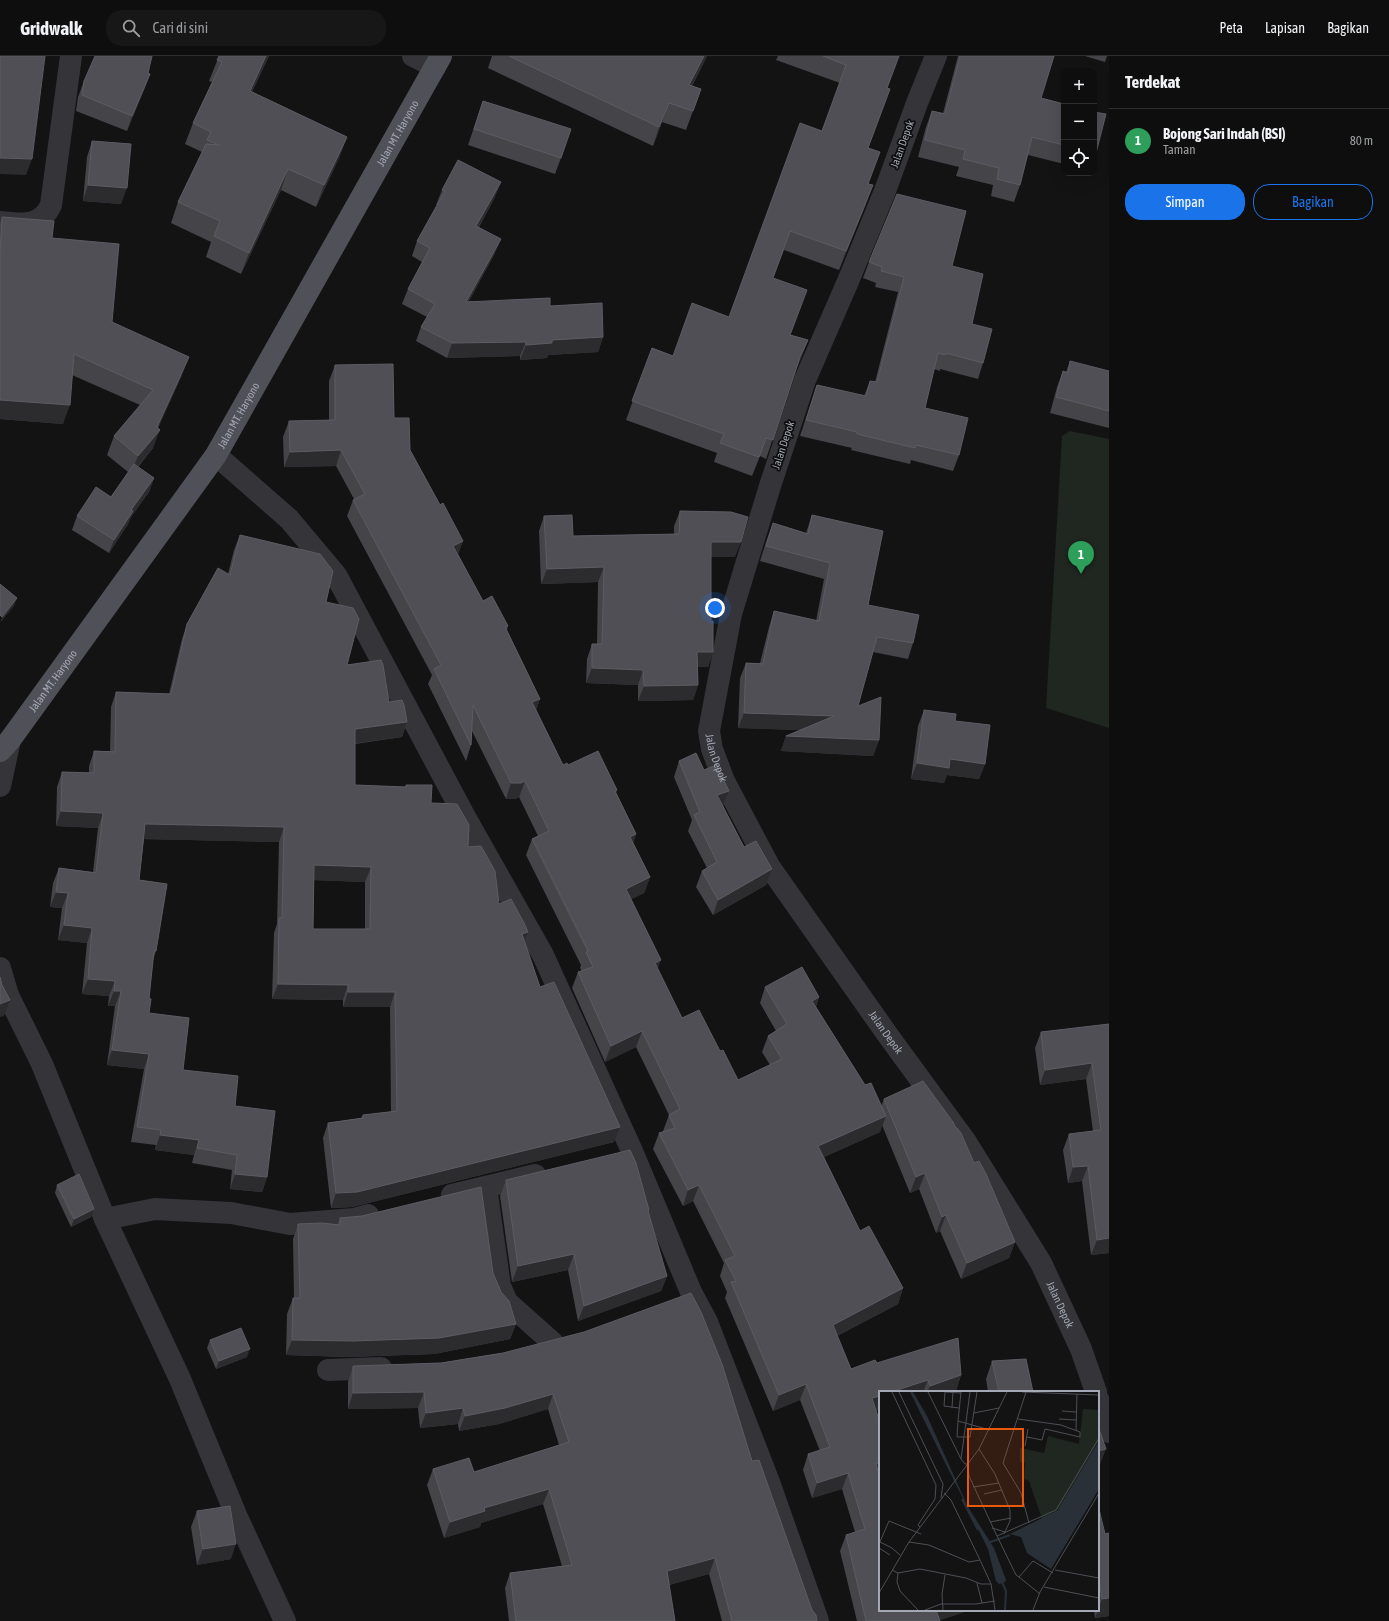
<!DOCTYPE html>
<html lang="id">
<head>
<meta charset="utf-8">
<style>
	:root { --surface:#0e0e0f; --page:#171718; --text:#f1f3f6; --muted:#9b9c9e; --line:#2e2e2f; --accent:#1a73e8 }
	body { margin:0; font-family:"Asap Condensed",sans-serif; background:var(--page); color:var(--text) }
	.controls { position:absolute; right:12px; top:12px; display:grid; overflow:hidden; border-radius:8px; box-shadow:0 4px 16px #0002 }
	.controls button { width:36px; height:36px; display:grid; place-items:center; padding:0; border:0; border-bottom:1px solid var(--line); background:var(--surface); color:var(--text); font:20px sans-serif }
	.you { position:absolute; left:715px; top:552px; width:14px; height:14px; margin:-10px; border:3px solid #fff; border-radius:50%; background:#1a73e8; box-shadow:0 0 0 6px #1a73e833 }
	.badge { display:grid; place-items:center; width:26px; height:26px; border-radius:50%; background:var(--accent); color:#fff; font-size:13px; font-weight:700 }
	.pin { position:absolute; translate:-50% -33px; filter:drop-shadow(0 1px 2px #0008) }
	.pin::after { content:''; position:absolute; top:21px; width:14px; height:12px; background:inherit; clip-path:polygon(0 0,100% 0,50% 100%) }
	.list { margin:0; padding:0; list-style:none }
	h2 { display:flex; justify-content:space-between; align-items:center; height:52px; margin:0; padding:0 16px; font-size:17px }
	h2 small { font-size:13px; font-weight:400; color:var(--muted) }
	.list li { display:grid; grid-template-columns:26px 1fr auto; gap:12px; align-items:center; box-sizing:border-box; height:64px; padding:0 16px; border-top:1px solid var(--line) }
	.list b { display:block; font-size:15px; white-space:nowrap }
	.list p { margin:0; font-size:13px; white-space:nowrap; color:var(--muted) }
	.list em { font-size:13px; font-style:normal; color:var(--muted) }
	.actions { display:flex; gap:8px; padding:12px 16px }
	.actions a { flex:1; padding:9px 0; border:1px solid var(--accent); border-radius:16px; text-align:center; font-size:14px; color:var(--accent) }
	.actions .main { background:var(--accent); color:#fff }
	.icon { flex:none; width:22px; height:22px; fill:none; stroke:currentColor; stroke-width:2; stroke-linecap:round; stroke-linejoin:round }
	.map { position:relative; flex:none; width:1109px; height:1565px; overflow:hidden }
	header { display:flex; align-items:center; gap:24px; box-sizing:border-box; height:56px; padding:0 20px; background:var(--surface); border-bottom:1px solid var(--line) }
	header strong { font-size:19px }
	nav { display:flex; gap:22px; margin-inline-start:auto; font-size:14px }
	.search { width:280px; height:36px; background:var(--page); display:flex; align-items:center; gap:10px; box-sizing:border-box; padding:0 14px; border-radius:16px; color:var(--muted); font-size:15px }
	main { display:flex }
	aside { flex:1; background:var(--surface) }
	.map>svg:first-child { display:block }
	.green { fill:#1f2720 }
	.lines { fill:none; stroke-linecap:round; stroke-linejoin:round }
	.minor { stroke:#343439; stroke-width:22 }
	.primary { stroke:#505158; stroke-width:22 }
	.wall { fill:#444449; fill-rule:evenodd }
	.shaded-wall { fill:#2c2c2f }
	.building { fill:#4f4f55; stroke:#5c5d64; fill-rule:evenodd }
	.labels { text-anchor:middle; stroke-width:3.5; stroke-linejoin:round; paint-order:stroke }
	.street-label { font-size:11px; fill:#a4a8b5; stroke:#0e0e0f }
	.inset-river { fill:none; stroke:#293038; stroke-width:2 }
	.inset-road { fill:none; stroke:#4d4f54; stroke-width:1 }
	.view { fill:#e8590c; fill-opacity:0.15; stroke:#e8590c; stroke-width:2 }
	.inset-edge { fill:none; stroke:#a4a8b5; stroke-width:2 }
</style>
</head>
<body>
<header>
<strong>Gridwalk</strong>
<div class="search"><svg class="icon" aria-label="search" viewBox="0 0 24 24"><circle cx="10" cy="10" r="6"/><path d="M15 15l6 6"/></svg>Cari di sini</div>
<nav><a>Peta</a><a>Lapisan</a><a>Bagikan</a></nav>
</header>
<main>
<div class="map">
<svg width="1109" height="1565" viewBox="0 0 1109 1565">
	<rect width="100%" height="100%" fill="#131314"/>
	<path class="green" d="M1070 375 1109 383V672L1046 652 1062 380Z"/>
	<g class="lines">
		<g class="minor">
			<path d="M413 0 435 11"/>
			<path id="s1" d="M936 0 917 47 885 135 849 223 805 324 770 430 731 558 709 675 712 693 724 725 769 810 887 978 966 1086 1041 1207 1081 1293 1096 1336"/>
			<path d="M0 166C22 168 40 172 51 149L71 0"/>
			<path d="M216 399 289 463 336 519 465 761 543 899 632 1095 691 1236 707 1266 769 1426 818 1565"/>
			<path d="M0 730 10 684"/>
			<path d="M0 912 8 939 42 1008 105 1163 180 1323 236 1459 285 1565"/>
			<path d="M486 1131 500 1230 507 1246 552 1286"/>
			<path d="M452 1139 535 1119"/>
			<path d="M105 1163 155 1153 231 1157 290 1168 354 1163 368 1159"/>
			<path d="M328 1314 381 1312"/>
			<path d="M1098 1343 1109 1376"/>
		</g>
		<path class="primary" id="s2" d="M0 695 10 684 216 399 441 0"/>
	</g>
	<path class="wall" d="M219 0H269L252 36 347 81 339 102 316 151 281 134 241 218 206 201 211 186 171 167 178 146 202 96 185 88 193 67 212 26 209 25Z
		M492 0H707L692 30 701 33 686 74 662 66 653 90 488 12Z
		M778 0H899L887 32 868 92 869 128 866 148 839 214 784 194 773 222 790 279 808 284 796 314 766 403 760 400 752 420 714 406 717 397 626 364 652 292 673 300 729 261 822 75 840 27 776 4Z
		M958 0H1054L1041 42 1064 48V108L1028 99 1020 129 1014 146 991 140 993 129 956 120 959 111 918 101 926 71 932 55 943 57Z
		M1085 0H1107L1105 6Z
		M148 17 150 18 144 34 127 75 76 55 78 41 84 25Z
		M483 45 561 102 555 118 468 89Z
		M92 85 121 148 83 145 87 101Z
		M442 134 495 141 479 171 495 197 469 245 550 250 603 281 598 296 548 299 547 302 520 304V300L447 302 416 285 421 271 427 261 402 248 408 233 422 206 412 200 417 185 437 149H436Z
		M2 161 52 182 112 266 182 319 158 372 153 392 138 411 154 422 149 436 131 461 128 468 109 497 72 474 77 460 111 441 128 416 107 399 114 380 140 349 72 319 63 368 0 363V168Z
		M869 206 952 210 972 268 983 307 978 323 940 313V315L934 313 925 352 959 399 953 415 911 404 910 408 851 394 852 392 800 380 817 329 864 340 870 325 875 326 898 236 875 231 876 227 863 222Z
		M1070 305 1109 327V372L1050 357 1057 331 1063 315 1066 316Z
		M335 309 394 362 410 394 440 449 463 485 458 498 483 545 508 570 507 574 540 643 536 654 563 709H568L617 734 616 737 636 778 633 787 650 821 644 837 631 843 657 913 682 962 720 995 738 1024 770 1009 762 996 768 980 776 975 760 947 765 931 819 941 816 951 865 1029 881 1050 884 1043 974 1107 1015 1186 1009 1202 961 1223 940 1175 936 1177 919 1133 910 1137 882 1069 880 1076 824 1101 860 1175 903 1232 898 1248 837 1280 851 1313 877 1307 961 1319 956 1335 953 1336H880L876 1355 880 1367V1421H879L880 1554 939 1564 940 1565H857L840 1495 846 1479 855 1476 842 1433 812 1442 803 1414 808 1398 820 1395 800 1344 773 1355 725 1242 727 1236 720 1220 724 1207 693 1145 683 1150 653 1093 659 1077 663 1076V1075L669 1059 636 991 605 1006 572 932 578 916 582 915 580 912 581 909 526 799 532 783 538 780 519 741 515 743H506L472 675 471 689 466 705 428 628 432 619 347 460 353 444 354 443 336 410 284 411 283 381 289 365 329 364V325Z
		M680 455 735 501H711V565L713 596 708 611H698V629L693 644 638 645V629L586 627 587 603 592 588H597L598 526 541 528 539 475 544 460 573 480 674 478V470Z
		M812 459 868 549 913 587 908 603 873 596 858 650 879 684 873 700 781 695 786 680 800 674 738 672 740 622 746 607H760L769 571 774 555 816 565 824 523 760 505 767 483 773 467 806 477Z
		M240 479 326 546 347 609 389 646 407 666 402 681 355 688V729L405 731 406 729 431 747 468 791 499 848 524 886 540 931 614 1086 352 1151 331 1152 323 1082 328 1067 361 1062 363 1059 391 1056 390 951H343V944L272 943 274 877 277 868 279 786 144 783 139 824 156 895 153 904 149 942V957L183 1014 235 1050 267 1121 262 1136 230 1133 232 1114 192 1107 194 1099 155 1094 156 1089 131 1086 144 1013 107 1009 115 950H108L109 940 82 938 87 887 58 884 62 852 50 851 53 827 59 812 93 816 98 772 56 770 57 731 62 716 89 717V710L94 695H110L111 651 116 636 169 638 182 583 187 568 228 518 234 494ZM314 824 365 826V873H313Z
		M924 654 955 665 985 708 979 723 947 719 944 727 911 723 918 670Z
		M679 705 704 714 729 735 723 750 744 791 772 813 766 829 713 859 696 831 702 815 707 812 688 775 692 764 674 721Z
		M1109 968V1197L1091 1199 1082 1125 1068 1127 1063 1094 1069 1078 1093 1075 1086 1023 1040 1029 1035 992 1041 976Z
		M506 1124 648 1157 667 1220 661 1235 578 1265 568 1214 512 1226 500 1140Z
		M57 1129 91 1161 71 1171 55 1137Z
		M340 1162 493 1217 516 1268 510 1283 434 1298 348 1301 286 1299 287 1258 293 1242H294L293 1183 298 1168 337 1169Z
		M210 1284 247 1301 216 1313 207 1292Z
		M503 1297 752 1405 812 1554 817 1565H722L709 1518 669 1529 675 1565H509L505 1532 510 1517 562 1510 543 1448 481 1467 480 1471 444 1482 427 1429 433 1413 474 1416 559 1389 548 1353 499 1368 459 1375 458 1368 420 1372 418 1352 348 1353V1326L353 1310 441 1307Z
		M992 1305 1033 1336H988L986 1323Z
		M1098 1449 1109 1560 1095 1562 1094 1554H1098Z
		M197 1455 231 1503 197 1509 191 1471Z"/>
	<path class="shaded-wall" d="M266 0H269L242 56 250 35Z
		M704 0H707L682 48 689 29Z
		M150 18 144 34 127 75 132 60Z
		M669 47 662 66 653 90 659 71Z
		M347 81 339 102 316 151 324 129Z
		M0 102 32 103 26 119 0 118Z
		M288 113 281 134 241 218 249 197Z
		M501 126 495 141 471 184 476 170Z
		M88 129 127 132 121 148 83 145Z
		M873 129 866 148 839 214 846 195Z
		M501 183 495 197 461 260 466 246Z
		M603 281 598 296 548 299 547 302 520 304 526 289 552 284Z
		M808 284 801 303 793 320 800 301Z
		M526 286 520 300 447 302 452 287Z
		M189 301 182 319 154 381 160 374 153 392 131 418 138 400 157 371Z
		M0 344 70 349 63 368 0 363Z
		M341 394 336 410 284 411 290 396Z
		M154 422 149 436 131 461 128 468 109 497 114 484 131 454Z
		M463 485 457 500 453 490Z
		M711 486H741L735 501H705Z
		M604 511 598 526 541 528 547 513Z
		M17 542 14 550 0 567 2 561Z
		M697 596H713L708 611H692Z
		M592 612 643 614 638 629 586 627Z
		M698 629 693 644 638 645 644 630Z
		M540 643 534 659 532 646Z
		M744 657 834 660 829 675 738 672Z
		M407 666 402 681 350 688 355 673Z
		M786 680 879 684 873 700 781 695Z
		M950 703 985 708 979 723 947 719 944 727 911 723 917 707Z
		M525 725 519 741 515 743H506L511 727Z
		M729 735 723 750 712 755 717 739Z
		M61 755 103 757 98 772 56 770Z
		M145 768 284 771 279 786 140 783Z
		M636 778 631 794 630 781Z
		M314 809 371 811 365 826 309 824Z
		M772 813 766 829 713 859 718 844Z
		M650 821 644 837 620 849 626 833Z
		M56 836 68 837 62 852 50 851Z
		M64 869 92 872 87 887 58 884Z
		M528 876 522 891V878Z
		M661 904 655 920V907Z
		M88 923 115 925 109 940 82 938Z
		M278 928 348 929 343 944 272 943Z
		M114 935H121L115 950H108Z
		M348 936H395L390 951H343Z
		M819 941 814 957 812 945Z
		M10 944 4 960 0 961V948Z
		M642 975 636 991 605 1006 611 990Z
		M112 994 149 998 144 1013 107 1009Z
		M1092 1007 1086 1023 1040 1029 1045 1014Z
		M886 1060 880 1076 813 1106 818 1090Z
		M620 1071 614 1086 352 1151 331 1152 336 1137Z
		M160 1079 199 1084 194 1099 155 1094Z
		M1088 1110 1082 1125 1068 1127 1073 1111Z
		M925 1117 919 1133 910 1137 916 1121Z
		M235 1118 267 1121 262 1136 230 1133Z
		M699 1129 693 1145 683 1150 688 1134Z
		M94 1153 91 1161 71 1171 74 1163Z
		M946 1159 940 1175 936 1177 942 1161Z
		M1109 1182V1197L1091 1199 1097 1184Z
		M1015 1186 1009 1202 961 1223 967 1207Z
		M574 1198 568 1214 512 1226 518 1210Z
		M667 1220 661 1235 578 1265 584 1250Z
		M903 1232 898 1248 827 1285 833 1269Z
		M516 1268 510 1283 434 1298 348 1301 286 1299 292 1284Z
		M250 1293 247 1301 216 1313 219 1305Z
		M961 1319 956 1335 953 1336H927L930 1330Z
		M928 1324 923 1336H891Z
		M806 1328 800 1344 773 1355 779 1339Z
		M424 1336 418 1352 348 1353 353 1337Z
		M553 1338 548 1353 499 1368 459 1375 465 1360Z
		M880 1340V1354L866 1358 872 1342Z
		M463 1352 458 1368 420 1372 426 1357Z
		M1106 1393 1099 1411 1098 1412V1395Z
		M880 1407V1421L870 1424 876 1408Z
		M848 1417 842 1433 812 1442 817 1427Z
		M549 1433 543 1448 481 1467 480 1471 444 1482 450 1466 484 1452Z
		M236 1488 231 1503 197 1509 203 1493Z
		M715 1502 709 1518 661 1531 667 1515Z
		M1109 1542V1560L1095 1562 1102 1543Z
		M935 1554H971L938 1565Z"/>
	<path class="building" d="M0 0H45L32 103 0 102Z
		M95 0H152L148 17 150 18 132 60 82 39 84 25Z
		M219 0H266L250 35 347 81 324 129 288 113 249 197 214 180 220 165 178 146 206 88 219 89 207 84 211 76 193 67 222 6 217 4Z
		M509 0H704L689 29 701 33 693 55 669 47 659 71Z
		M823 0H899L887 32 890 33 868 92 880 96 868 128 873 129 846 195 790 175 773 222 807 234 790 279 808 284 800 301 773 384 766 382 759 401 720 387 724 378 632 345 652 292 673 300 692 247 729 261 800 67 822 75 846 9Z
		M960 0H1054L1041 42 1064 48V89L1032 81 1020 129 997 123 999 112 963 103 965 94 925 84 932 55 945 58Z
		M483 45 571 73 561 102 474 73Z
		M1094 56 1106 58 1096 97H1094Z
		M92 85 131 88 127 132 88 129Z
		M458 104 501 126 476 170 501 183 466 246 550 242V250L602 247 603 281 552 284V287L526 289V286L452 287 421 271 435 248 408 233 430 192 417 185 445 135 442 134Z
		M897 138 966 155 952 210 983 218 972 268 992 273 983 307 946 297 945 299 938 297 925 352 968 362 959 399 916 389 915 392 857 378V376L806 364 817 329 866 340 870 325 877 326 904 221 881 215 882 211 869 206Z
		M2 161 54 165 52 182 119 188 112 266 189 301 157 371 160 374 138 400 114 380 153 334 74 298 70 349 0 344V199Z
		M1070 305 1109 315V322L1108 327H1109V355L1056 341 1063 315 1068 317Z
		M393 308 394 362H409L410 394 440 449 443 447 463 485 453 490 483 545 492 540 508 570 505 571 540 643 532 646 563 709 567 707 568 709 598 695 617 734 615 735 636 778 630 781 650 821 626 833 661 904 655 907 682 962 699 954 720 995 723 994 738 1024 782 1003 768 980 787 968 765 931 802 911 819 941 812 945 865 1029 871 1027 886 1060 818 1090 860 1175 869 1170 903 1232 833 1269 851 1313 875 1304 877 1307 958 1282 961 1319 930 1330 928 1324 891 1336H880V1340L872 1342 880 1367V1407L876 1408 880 1423V1554H936L940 1565H866L846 1479 865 1473 848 1417 817 1427 808 1398 830 1391 806 1328 779 1339 731 1226 736 1225 725 1204 735 1200 699 1129 688 1134 659 1077 675 1072 669 1059 680 1053 642 975 611 990 578 916 593 911 586 896 588 895 532 783 549 775 525 725 521 727H511L473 649 471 689 434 613 441 609 353 444 365 438 341 394 290 396 289 365 335 364V309Z
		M134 408 154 422 131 454 133 455 114 484 77 460 96 431 111 441Z
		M680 455 731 456 748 461 741 486H711V565H713V596H697L698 629 644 630 643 614 592 612V588H602L604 511 547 513 544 460 572 459 573 480 679 478Z
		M812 459 883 475 868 549 919 559 913 587 877 581 858 650 881 641 879 684 786 680 834 660 744 657 746 607 763 608 774 555 819 565 830 507 766 490 773 467 808 478Z
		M240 479 320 498 333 515 326 546 353 552 359 563 347 609 381 604 383 609 389 646 402 644 404 649 407 666 355 673V729L406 731V729H432L431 747 457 748 469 769 468 791 481 790 495 815 499 848 511 843 524 867 528 876 522 878 540 931 554 926 620 1071 357 1136 336 1137 328 1067 363 1062V1059L397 1055 395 936H348V929L278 928 279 862H282L284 771 145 768 139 824 167 828 156 895H154L149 942 151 943 149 957 189 962 183 1014 238 1020 235 1050 275 1055 267 1121 235 1118 237 1099 197 1092 199 1084 160 1079 161 1074 137 1071 149 998 112 994 121 935H114L115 925 88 923 92 872 64 869 68 837 56 836 59 812 96 817 103 757 61 755 62 716 94 717V695L115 696 116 636 171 638 187 568 218 512 230 519ZM314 809 371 811 370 873H313Z
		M0 528 17 542 2 561 0 559Z
		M924 654 956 658 955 665 990 669 985 708 950 703 949 712 917 707Z
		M696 697 704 714 716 709 729 735 717 739 744 791 756 785 772 813 718 844 702 815 717 806 694 759 700 756 679 705Z
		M0 921 2 929 10 944 0 948Z
		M1109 968V1182L1097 1184 1088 1110 1073 1111 1069 1078 1101 1074 1092 1007 1045 1014 1041 976Z
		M923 1025 953 1066 956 1072H957L961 1077 974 1107 979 1105 986 1118 1015 1186 967 1207 946 1159 942 1161 925 1117 916 1121 884 1043Z
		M630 1094 636 1107 649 1154 648 1155 667 1220 584 1250 574 1198 518 1210 506 1124Z
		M79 1118 94 1153 74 1163 57 1129Z
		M481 1131 493 1217 501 1236 509 1245 516 1268 439 1282 353 1285 292 1284 293 1242H300L298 1168 322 1167 340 1169V1162L362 1160Z
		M691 1237 701 1256 722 1308 752 1405 759 1404 812 1554 816 1559 817 1565H732L715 1502 667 1515 675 1565H516L510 1517 572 1509 549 1433 484 1452 485 1455 450 1466 433 1413 469 1402 474 1416 569 1386 553 1338 505 1352 465 1360 463 1352 426 1357 424 1336 353 1337V1310L441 1307 503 1297 584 1276Z
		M241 1272 250 1293 219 1305 210 1284Z
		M1026 1303 1033 1336H999L992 1305Z
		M1098 1373H1099L1106 1393 1098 1395Z
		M1098 1449 1105 1478 1109 1477V1542L1102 1543 1098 1517Z
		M230 1450 236 1488 203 1493 197 1455Z"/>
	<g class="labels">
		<g class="street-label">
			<text dy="4" stroke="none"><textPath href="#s2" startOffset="736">Jalan MT. Haryono</textPath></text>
			<text transform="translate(902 88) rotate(-70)" y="4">Jalan Depok</text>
			<text dy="4" stroke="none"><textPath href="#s2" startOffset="412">Jalan MT. Haryono</textPath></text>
			<text transform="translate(783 389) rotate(-72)" y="4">Jalan Depok</text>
			<text dy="4" stroke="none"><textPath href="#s2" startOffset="88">Jalan MT. Haryono</textPath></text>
			<text dy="4" stroke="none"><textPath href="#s1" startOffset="742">Jalan Depok</textPath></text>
			<text dy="4" stroke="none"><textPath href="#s1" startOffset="1066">Jalan Depok</textPath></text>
			<text dy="4" stroke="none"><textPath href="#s1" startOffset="1390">Jalan Depok</textPath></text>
		</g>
	</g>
	<g transform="translate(879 1335)">
		<rect width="220" height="220" fill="#131314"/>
		<path d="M204 18 220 19V50L181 117 163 128 150 90 145 88 146 72 141 71V57L165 62 169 45 200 53Z" fill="#1f2720"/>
		<path d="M31 1H34L48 25 89 116 115 157 127 189 126 191 120 193 117 190 109 158ZM220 50V98L172 178 148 162 142 146 131 143 179 119Z" fill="#293038"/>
		<path class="inset-river" d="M83 108 99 139M109 152 131 144M122 189 127 200 126 219"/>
		<path class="inset-road" d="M13 1 57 94 56 108 39 134 41 136M20 1 64 93 62 107M49 1 82 68M66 1 65 15 80 17M66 1 82 2M82 1 79 30 111 39M143 1 220 4M147 1 124 72 142 102 150 132M73 17 74 1M183 20 197 21M95 22 120 17M139 28 182 34 201 41V46L166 38 163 49 148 46M180 28 197 29M79 30 78 46H91L98 1M197 39 198 3M146 55 149 38M100 58 116 83 131 119V130L125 143M89 73H86L82 68 91 1M89 76 90 85 118 145M94 96 120 92M65 102 72 109 101 169M105 103 123 99M111 131 132 127M113 137 126 141M1 151 13 157 21 164M30 151 50 154 90 171 101 169 112 193M0 153 10 130 42 143M0 157 11 164M13 179 19 182 41 178 87 187 102 193H112L116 219M176 179 220 187M19 182 18 191 21 200 39 219M174 182 154 170 140 186 137 184 118 145 177 119 220 47M140 186 161 203M98 192 103 212M165 196 220 207M0 202 30 151 100 58 128 1M46 219 62 213H97L116 210M64 219 63 203 66 184M154 219 161 201 220 102"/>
		<path class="view" d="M89 38H144V115H89Z"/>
		<rect width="220" height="220" class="inset-edge"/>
	</g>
</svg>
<div class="controls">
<button>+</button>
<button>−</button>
<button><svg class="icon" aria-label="locate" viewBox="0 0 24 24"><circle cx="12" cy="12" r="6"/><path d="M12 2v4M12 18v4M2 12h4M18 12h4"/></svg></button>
</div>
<div class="you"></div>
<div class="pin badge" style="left:1081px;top:518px;background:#2e9e5b">1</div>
</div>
<aside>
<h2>Terdekat<small></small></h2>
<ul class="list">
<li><span class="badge" style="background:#2e9e5b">1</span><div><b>Bojong Sari Indah (BSI)</b><p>Taman</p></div><em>80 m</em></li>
</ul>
<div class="actions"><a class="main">Simpan</a><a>Bagikan</a></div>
</aside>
</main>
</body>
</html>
